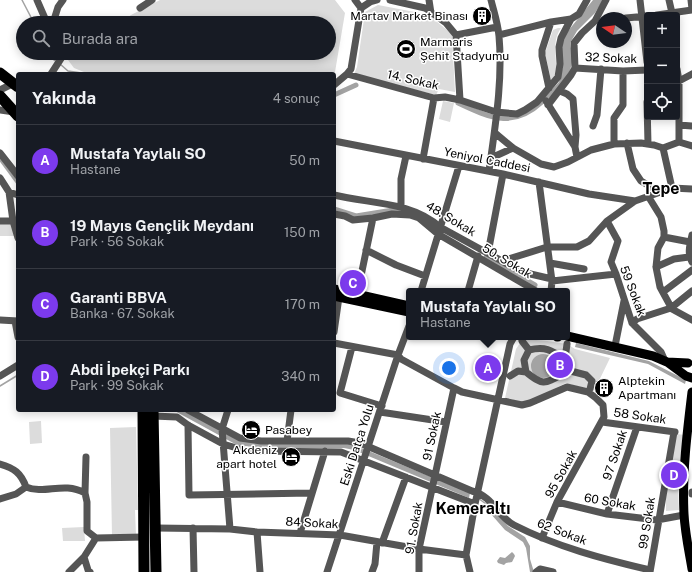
<!DOCTYPE html>
<html lang="tr">
<head>
<meta charset="utf-8">
<style>
	:root { --surface:#171b24; --page:#242831; --text:#f1f3f6; --muted:#9ea1a6; --line:#363941; --accent:#7c3aed }
	body { margin:0; font-family:"Public Sans",sans-serif; background:var(--page); color:var(--text) }
	.controls { position:absolute; right:12px; top:12px; display:grid; overflow:hidden; border-radius:4px; box-shadow:0 2px 10px #0003 }
	.controls button { width:36px; height:36px; display:grid; place-items:center; padding:0; border:0; border-bottom:1px solid var(--line); background:var(--surface); color:var(--text); font:20px sans-serif }
	.compass { position:absolute; left:596px; top:12px; width:36px; height:36px; border-radius:50%; background:var(--surface); box-shadow:0 2px 10px #0003; rotate:283deg }
	.you { position:absolute; left:449px; top:368px; width:14px; height:14px; margin:-10px; border:3px solid #fff; border-radius:50%; background:#1a73e8; box-shadow:0 0 0 6px #1a73e833 }
	.badge { display:grid; place-items:center; width:26px; height:26px; border-radius:50%; background:var(--accent); color:#fff; font-size:13px; font-weight:700 }
	.pin { position:absolute; translate:-50% -50%; border:2px solid #fff; box-shadow:0 1px 4px #0006 }
	.popup { position:absolute; left:406px; top:288px; width:164px; height:52px; box-sizing:border-box; display:grid; place-content:center; border-radius:4px; background:var(--surface); filter:drop-shadow(0 1px 3px #0005); font-size:13px; white-space:nowrap; color:var(--muted) }
	.popup b { font-size:15px; color:var(--text) }
	.popup::after { content:''; position:absolute; left:50%; top:100%; margin-left:-8px; border:8px solid transparent; border-top-color:var(--surface) }
	.list { margin:0; padding:0; list-style:none }
	h2 { display:flex; justify-content:space-between; align-items:center; height:52px; margin:0; padding:0 16px; font-size:17px }
	h2 small { font-size:13px; font-weight:400; color:var(--muted) }
	.list li { display:grid; grid-template-columns:26px 1fr auto; gap:12px; align-items:center; box-sizing:border-box; height:72px; padding:0 16px; border-top:1px solid var(--line) }
	.list b { display:block; font-size:15px; white-space:nowrap }
	.list p { margin:0; font-size:13px; white-space:nowrap; color:var(--muted) }
	.list em { font-size:13px; font-style:normal; color:var(--muted) }
	.icon { flex:none; width:22px; height:22px; fill:none; stroke:currentColor; stroke-width:2; stroke-linecap:round; stroke-linejoin:round }
	.map { position:relative; flex:none; width:692px; height:572px; overflow:hidden }
	.search { position:absolute; background:var(--surface); box-shadow:0 2px 10px #0003; left:16px; top:16px; width:320px; height:44px; display:flex; align-items:center; gap:10px; box-sizing:border-box; padding:0 14px; border-radius:22px; color:var(--muted); font-size:15px }
	.panel { position:absolute; background:var(--surface); box-shadow:0 2px 10px #0003; left:16px; top:72px; width:320px; height:340px; border-radius:4px }
	.map>svg:first-child { display:block }
	.green { fill:#dcdcdc }
	.water { fill:#a3a3a3 }
	.lines { fill:none; stroke-linecap:round; stroke-linejoin:round }
	.stream { stroke:#a3a3a3; stroke-width:1.5 }
	.canal { stroke:#a3a3a3; stroke-width:5 }
	.minor { stroke:#555; stroke-width:7 }
	.major { stroke:#000; stroke-width:9 }
	.highway { stroke:#000; stroke-width:11 }
	.labels { text-anchor:middle; stroke-width:3; stroke-linejoin:round; paint-order:stroke }
	.poi-label { font-size:12px; fill:#000; stroke:#fff; text-anchor:start }
	.street-label { font-size:12px; fill:#000; stroke:#fff }
	.district-label { font-size:16px; font-weight:bold; fill:#000; stroke:#fff }
</style>
</head>
<body>
<div class="map">
<svg width="692" height="572" viewBox="0 0 692 572">
	<rect width="100%" height="100%" fill="#fff"/>
	<path class="green" d="M160 0H335L345 13 335 72 332 74H89L74 68 68 60 78 53H329V23H120L131 15Z
		M378 5 425 14 431 17 452 34 455 92 439 89 436 95 354 74 357 67 365 12Z
		M558 28H561C549 45 561 63 553 80H551L545 53 553 30Z
		M443 101 454 103 450 122 439 119Z
		M0 223 12 224 15 236H0Z
		M525 339 547 341 567 344 575 349 610 358 594 391 566 383 526 403 505 398 516 349 520 343Z
		M41 421 42 443 30 444 29 422Z
		M136 427 138 510H135L136 536H112L110 428Z
		M676 434 686 435C680 460 677 484 679 510L666 511V485Z
		M84 527 85 541H63L62 528Z"/>
	<path class="water" d="M593 0H603L595 13 577 31 570 43C571 49 573 56 572 62 570 78 556 92 544 103L542 102 541 101 559 82 563 66 561 51 564 36Z
		M576 343 649 361 686 380 685 384 648 364 575 347Z
		M531 366a12 12 0 1 1 24 0a12 12 0 1 1-24 0Z
		M173 410H184L238 440 347 442 470 493 469 498 354 450 344 448H260L237 445Z
		M487 501 508 526 525 537 530 546V559L534 572H530L526 548 523 542 505 530 483 505Z
		M512 552 514 554 515 556 512 562 506 563 504 565 498 563 497 561 500 557 505 558Z"/>
	<g class="lines">
		<path class="stream" d="M22 0 34 23
			M49 53 51 58 57 62
			M60 64 68 71 88 74
			M0 386 18 375
			M478 498 486 504"/>
		<path class="canal" d="M334 95 356 85
			M458 103C490 118 513 129 542 102
			M1 159 18 182
			M334 209 356 216 393 210 403 212
			M486 257 535 285"/>
		<path class="minor" d="M37 0 47 23
			M390 0 425 8 446 23 456 35 497 27
			M429 0 431 13
			M640 0 647 62
			M669 0 672 13
			M691 0 692 9
			M140 8 152 0
			M361 8 370 2 377 0
			M657 15 692 10
			M626 18 647 16
			M53 23 58 7 63 0
			M456 35 460 100
			M499 35 551 22 571 19 579 14 587 0
			M575 68 623 71 647 70
			M677 69 679 81V142
			M51 74 62 57 68 53
			M347 74 434 98 445 97 460 100 496 112 517 114 525 110 537 102 558 77 560 64 559 47 561 38 571 19
			M679 81 692 74
			M334 85 347 74 351 69 361 8 355 0
			M549 88 542 56V50L551 22
			M0 90 10 85H16
			M560 91 567 94 573 99 576 135 575 147
			M546 101 575 147 577 157
			M647 102 648 144
			M548 105 571 75 575 68 574 43 582 33 595 21 606 0
			M0 110 14 112
			M679 125 692 126
			M593 126 597 115 601 69
			M495 133 513 148 541 164 554 167 568 162 591 150 614 144 641 143 654 145 663 148 679 142 692 146
			M334 141 503 174 589 194 635 201
			M627 143 633 169 641 181 660 192
			M614 144V118L623 105V71
			M663 148 672 188
			M0 153 18 176
			M491 158 513 148
			M423 159 434 98
			M489 171C495 127 503 81 499 36 498 24 494 12 491 0
			M0 178 9 192 13 221 18 238
			M539 182 552 281 551 291
			M9 192 18 195
			M334 195C370 204 411 201 440 227L522 272 552 279
			M648 196 661 217 664 231V237L658 248 656 267 660 287 672 309 692 320
			M401 207V179L406 156
			M334 214 345 216 353 220 373 218 392 214 410 215 419 218 438 234 536 291
			M0 221H13
			M607 221 618 241 611 262 616 274 632 323 661 352 665 361
			M692 235C690 245 687 253 692 262
			M664 237 690 242 692 241
			M366 250 396 265 425 276
			M488 253 503 174
			M502 261 547 247H577L589 241 607 221 635 201 672 188 692 189
			M550 263 584 269
			M656 267 674 259 689 257
			M552 281 616 274
			M421 291 459 166
			M468 291 478 256
			M663 292 692 270
			M357 295 373 218
			M0 320 18 321
			M15 321 18 337
			M632 323 637 319 671 308 692 291
			M334 332 339 297
			M522 341 529 350C545 346 551 350 565 359L562 374C544 385 542 385 526 372L524 360 529 350
			M334 343 398 355 401 359 454 388 462 392 522 405 530 403 567 387 588 392 596 398 603 405 604 417 557 502 542 538
			M615 346 624 301
			M352 347 340 393 382 406
			M565 359 567 344
			M563 369 586 375 592 381 590 389
			M0 376 18 365
			M510 376 518 371 526 372
			M188 410 240 438 261 441H348L360 443 472 491C494 497 497 516 514 525 557 547 603 559 650 570
			M228 410 222 429 230 529
			M380 412 446 422
			M153 416 177 417 188 425 223 444 247 451 341 452 475 504
			M602 422 675 432
			M188 425 189 495 311 493
			M287 441 291 410
			M86 457 85 493 87 502V531L96 538
			M0 464C14 468 21 473 26 487 45 495 63 481 85 493
			M692 492V494
			M0 499 16 494 26 487
			M557 502 607 514 657 520 684 515
			M607 514 637 427
			M156 528 230 529 257 532 340 535 419 549 466 555
			M193 528 194 572
			M257 532 260 572
			M300 533 325 451
			M382 543 406 477
			M84 557 88 570 90 572
			M69 572 84 557 96 538 144 537
			M327 572 398 355 409 326
			M372 572 375 564 377 542
			M419 572V549L454 388
			M470 572 466 555 475 504 510 344 514 337
			M536 572 540 569 553 572
			M650 572 674 432"/>
		<path class="major" d="M334 289 409 306
			M334 296 409 312
			M567 336 653 356 667 362 688 363
			M557 337H558
			M667 362 686 376 692 378
			M692 392C687 433 682 474 684 514 685 533 689 551 692 569"/>
		<path class="highway" d="M0 73 18 87
			M0 96 18 116
			M143 410 144 572
			M153 410 156 572"/>
	</g>
	<defs>
		<g id="building-disc" transform="scale(1)"><circle r="9.5" fill="#000" stroke="#fff"/><path d="M-4-6H4V6H1V3H-1V6H-4ZM-2.5-4.3h1.7v1.8h-1.7ZM.8-4.3h1.7v1.8H.8ZM-2.5-1h1.7V.8h-1.7ZM.8-1h1.7V.8H.8Z" fill="#fff"/></g>
		<g id="stadium-disc" transform="scale(1)"><circle r="9.5" fill="#000" stroke="#fff"/><path d="M0-5a6.5 5 0 1 0 0 10a6.5 5 0 1 0 0-10ZM-3.5-1.8h7v3.6h-7Z" fill="#fff"/></g>
		<g id="hotel-disc" transform="scale(1)"><circle r="9.5" fill="#000" stroke="#fff"/><path d="M-6-4.5h1.5V1H6V5H4.5V3h-9V5H-6ZM-4 0a1.8 1.8 0 1 1 3.6 0ZM.5 0V-2.5h3Q6-2.5 6 0Z" fill="#fff"/></g>
	</defs>
	<g fill-rule="evenodd">
		<use href="#building-disc" x="482" y="16"/>
		<use href="#stadium-disc" x="406" y="49"/>
		<use href="#building-disc" x="604" y="388"/>
		<use href="#hotel-disc" x="251" y="430"/>
		<use href="#hotel-disc" x="291" y="457"/>
	</g>
	<g class="labels">
		<g class="poi-label">
			<text x="468" y="20" text-anchor="end">Martav Market Binası</text>
			<text x="420" y="46">Marmaris<tspan x="420" dy="14">Şehit Stadyumu</tspan></text>
			<text x="618" y="385">Alptekin<tspan x="618" dy="14">Apartmanı</tspan></text>
			<text x="265" y="434">Pasabey</text>
			<text x="277" y="454" text-anchor="end">Akdeniz<tspan x="277" dy="14">apart hotel</tspan></text>
		</g>
		<g class="street-label">
			<text transform="translate(611 58) rotate(2)" y="4">32 Sokak</text>
			<text transform="translate(413 80) rotate(13)" y="4">14. Sokak</text>
			<text transform="translate(487 160) rotate(11)" y="4">Yeniyol Caddesi</text>
			<text transform="translate(451 219) rotate(31)" y="4">48. Sokak</text>
			<text transform="translate(507 261) rotate(31)" y="4">50. Sokak</text>
			<text transform="translate(633 291) rotate(69)" y="4">59 Sokak</text>
			<text transform="translate(640 416) rotate(8)" y="4">58 Sokak</text>
			<text transform="translate(432 436) rotate(-78)" y="4">91 Sokak</text>
			<text transform="translate(357 445) rotate(-72)" y="4">Eski Datça Yolu</text>
			<text transform="translate(615 455) rotate(-71)" y="4">97 Sokak</text>
			<text transform="translate(561 474) rotate(-61)" y="4">95 Sokak</text>
			<text transform="translate(610 502) rotate(10)" y="4">60 Sokak</text>
			<text transform="translate(312 523) rotate(3)" y="4">84 Sokak</text>
			<text transform="translate(647 523) rotate(-81)" y="4">99 Sokak</text>
			<text transform="translate(414 528) rotate(-80)" y="4">91. Sokak</text>
			<text transform="translate(562 532) rotate(21)" y="4">62 Sokak</text>
		</g>
		<g class="district-label">
			<text x="661" y="194">Tepe</text>
			<text x="473" y="514">Kemeraltı</text>
		</g>
	</g>
</svg>
<div class="controls">
<button>+</button>
<button>−</button>
<button><svg class="icon" aria-label="locate" viewBox="0 0 24 24"><circle cx="12" cy="12" r="6"/><path d="M12 2v4M12 18v4M2 12h4M18 12h4"/></svg></button>
</div>
<svg class="compass" viewBox="-18 -18 36 36"><path d="M0-13l5 13h-10z" fill="#e53935"/><path d="M0 13l5-13h-10z" fill="#9ea1a6"/></svg>
<div class="you"></div>
<div class="pin badge" style="left:488px;top:368px">A</div>
<div class="popup"><b>Mustafa Yaylalı SO</b>Hastane</div>
<div class="pin badge" style="left:560px;top:365px">B</div>
<div class="pin badge" style="left:353px;top:283px">C</div>
<div class="pin badge" style="left:674px;top:475px">D</div>
<div class="search"><svg class="icon" aria-label="search" viewBox="0 0 24 24"><circle cx="10" cy="10" r="6"/><path d="M15 15l6 6"/></svg>Burada ara</div>
<section class="panel">
<h2>Yakında<small>4 sonuç</small></h2>
<ul class="list">
<li><span class="badge">A</span><div><b>Mustafa Yaylalı SO</b><p>Hastane</p></div><em>50 m</em></li>
<li><span class="badge">B</span><div><b>19 Mayıs Gençlik Meydanı</b><p>Park · 56 Sokak</p></div><em>150 m</em></li>
<li><span class="badge">C</span><div><b>Garanti BBVA</b><p>Banka · 67. Sokak</p></div><em>170 m</em></li>
<li><span class="badge">D</span><div><b>Abdi İpekçi Parkı</b><p>Park · 99 Sokak</p></div><em>340 m</em></li>
</ul>
</section>
</div>
</body>
</html>
